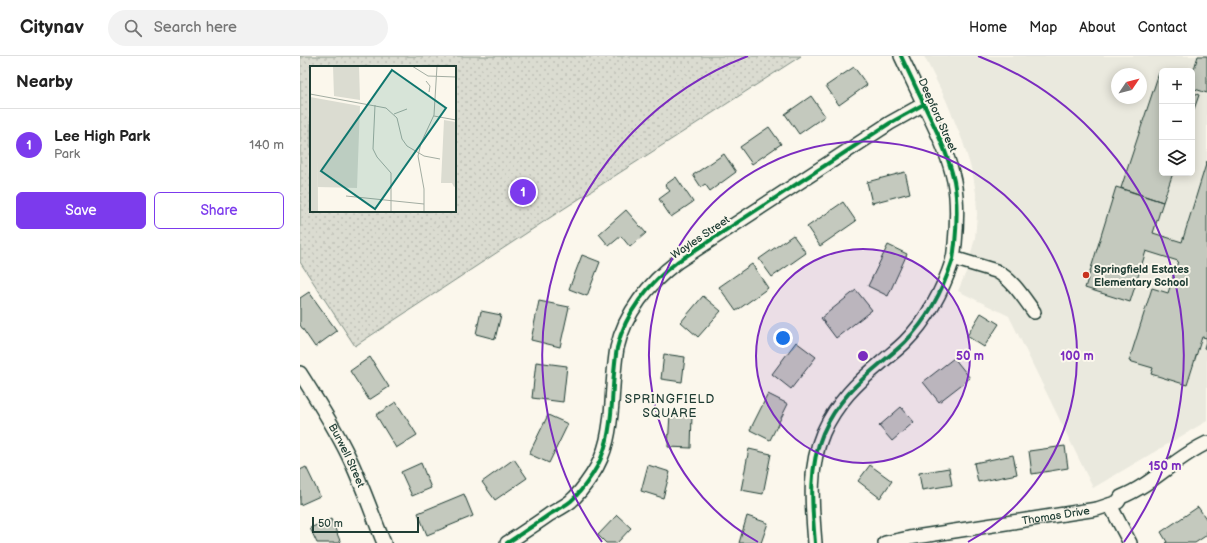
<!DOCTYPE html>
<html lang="en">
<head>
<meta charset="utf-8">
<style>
	:root { --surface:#fff; --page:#f2f2f2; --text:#222; --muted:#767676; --line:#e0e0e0; --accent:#7c3aed }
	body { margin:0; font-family:"Balsamiq Sans",sans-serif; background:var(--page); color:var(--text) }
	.controls { position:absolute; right:12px; top:12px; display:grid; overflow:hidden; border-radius:6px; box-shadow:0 2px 10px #0003 }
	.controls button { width:36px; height:36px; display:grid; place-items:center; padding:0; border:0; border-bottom:1px solid var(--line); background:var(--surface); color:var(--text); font:20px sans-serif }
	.compass { position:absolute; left:811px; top:12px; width:36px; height:36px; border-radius:50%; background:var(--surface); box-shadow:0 2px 10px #0003; rotate:55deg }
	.scale { position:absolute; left:12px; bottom:10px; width:107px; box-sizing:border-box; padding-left:4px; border:2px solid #1f3d34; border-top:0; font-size:11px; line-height:14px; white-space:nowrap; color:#1f3d34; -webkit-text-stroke:3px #fbf7ec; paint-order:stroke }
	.you { position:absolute; left:483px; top:282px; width:14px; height:14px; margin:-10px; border:3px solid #fff; border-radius:50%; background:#1a73e8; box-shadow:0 0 0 6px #1a73e833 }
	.badge { display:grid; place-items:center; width:26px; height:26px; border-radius:50%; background:var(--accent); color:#fff; font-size:13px; font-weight:700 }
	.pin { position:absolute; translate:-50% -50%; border:2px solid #fff; box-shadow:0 1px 4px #0006 }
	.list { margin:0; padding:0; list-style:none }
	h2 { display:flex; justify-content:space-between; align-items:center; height:52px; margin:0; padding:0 16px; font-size:17px }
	h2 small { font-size:13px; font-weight:400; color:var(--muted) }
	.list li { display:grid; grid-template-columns:26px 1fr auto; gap:12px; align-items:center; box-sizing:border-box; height:72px; padding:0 16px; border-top:1px solid var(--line) }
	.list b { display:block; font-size:15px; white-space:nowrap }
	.list p { margin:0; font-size:13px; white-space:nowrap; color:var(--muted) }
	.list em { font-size:13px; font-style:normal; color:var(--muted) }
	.actions { display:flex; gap:8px; padding:12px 16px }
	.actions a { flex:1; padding:9px 0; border:1px solid var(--accent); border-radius:6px; text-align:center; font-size:14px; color:var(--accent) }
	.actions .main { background:var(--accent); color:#fff }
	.icon { flex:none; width:22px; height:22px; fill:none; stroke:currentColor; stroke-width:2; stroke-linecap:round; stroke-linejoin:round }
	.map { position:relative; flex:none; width:907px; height:487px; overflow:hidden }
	header { display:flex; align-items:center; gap:24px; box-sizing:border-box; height:56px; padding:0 20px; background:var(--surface); border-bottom:1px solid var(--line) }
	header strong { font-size:19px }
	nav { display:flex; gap:22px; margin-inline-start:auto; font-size:14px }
	.search { width:280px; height:36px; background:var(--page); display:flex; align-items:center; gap:10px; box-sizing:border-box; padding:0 14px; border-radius:22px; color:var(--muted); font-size:15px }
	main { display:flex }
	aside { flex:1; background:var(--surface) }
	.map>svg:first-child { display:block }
	.built { fill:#eae9de; fill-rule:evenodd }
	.park { fill:url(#park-dots); stroke:#7d8c82; fill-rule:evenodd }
	.building { fill:#c4c9be; stroke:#1f3d34 }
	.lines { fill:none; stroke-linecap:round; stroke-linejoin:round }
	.street-casing { stroke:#1f3d34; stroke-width:16 }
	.street { stroke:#fbf7ec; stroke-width:13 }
	.cycleway-casing { stroke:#fbf7ec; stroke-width:6 }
	.cycleway { stroke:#00873e; stroke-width:4 }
	.ring { fill:none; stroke:#7b2cbf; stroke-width:2 }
	.poi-dot { fill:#c8321e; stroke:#fbf7ec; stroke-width:1.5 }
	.labels { text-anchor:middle; stroke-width:4; stroke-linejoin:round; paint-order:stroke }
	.street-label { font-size:11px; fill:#1f3d34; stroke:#fbf7ec }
	.poi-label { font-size:11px; font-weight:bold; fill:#1f3d34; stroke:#fbf7ec; text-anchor:start }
	.neighbourhood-label { font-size:12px; letter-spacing:1px; fill:#1f3d34; stroke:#fbf7ec }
	.inset-road { fill:none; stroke:#a3ada2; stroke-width:1 }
	.view { fill:#0f766e; fill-opacity:0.15; stroke:#0f766e; stroke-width:2 }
	.inset-edge { fill:none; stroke:#1f3d34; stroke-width:2 }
	.centre { fill:#7b2cbf; stroke:#fbf7ec; stroke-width:2 }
	.ring-label { font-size:12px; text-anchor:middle; font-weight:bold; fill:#7b2cbf; stroke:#fbf7ec; stroke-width:4; stroke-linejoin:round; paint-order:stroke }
</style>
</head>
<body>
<header>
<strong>Citynav</strong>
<div class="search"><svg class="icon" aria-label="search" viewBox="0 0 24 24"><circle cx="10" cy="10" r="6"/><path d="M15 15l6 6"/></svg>Search here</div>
<nav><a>Home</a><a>Map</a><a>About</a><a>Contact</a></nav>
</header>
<main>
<aside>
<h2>Nearby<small></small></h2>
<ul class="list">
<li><span class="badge">1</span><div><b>Lee High Park</b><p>Park</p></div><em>140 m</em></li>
</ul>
<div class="actions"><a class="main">Save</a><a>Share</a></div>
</aside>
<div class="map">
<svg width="907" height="487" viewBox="0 0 907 487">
	<defs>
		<pattern id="park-dots" width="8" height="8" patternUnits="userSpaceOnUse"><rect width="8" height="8" fill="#dbdcd1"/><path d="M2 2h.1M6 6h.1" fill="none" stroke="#bcbeb4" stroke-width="1.8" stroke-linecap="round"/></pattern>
	</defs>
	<rect width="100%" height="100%" fill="#fbf7ec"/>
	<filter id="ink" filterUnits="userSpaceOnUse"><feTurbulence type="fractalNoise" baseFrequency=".025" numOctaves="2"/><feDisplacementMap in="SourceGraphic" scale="8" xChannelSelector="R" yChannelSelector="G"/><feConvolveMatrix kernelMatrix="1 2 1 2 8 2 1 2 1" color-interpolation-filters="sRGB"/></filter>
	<g filter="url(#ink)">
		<path class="built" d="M624 0H907V365L793 432 709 260 658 235 666 216 675 182 677 159 676 137 673 119 663 86 646 44ZM862 15H892V117H862ZM817 18H841V42H817Z"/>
		<path class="park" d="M0 0H501L254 159 55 290 0 206ZM11 11H155V155H11Z"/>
		<path class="building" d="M898 0H907V37L892 32V19Z
			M554 11 567 29 539 49 526 30Z
			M859 17 862 18V117H873L863 146 821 132Z
			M892 36 899 39 892 59Z
			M511 40 525 60 499 78 485 58Z
			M469 71 481 88 452 108 440 91Z
			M424 98 436 116 410 135 405 128 401 131 393 119Z
			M907 105V293L904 292 907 282 902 281 887 329 851 318 853 312 829 305 852 232 868 237 878 205 846 195 830 246 785 232 816 131 863 146 853 177 882 186Z
			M605 116 610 137 572 147 567 126Z
			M376 121 393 146 371 161 359 143 370 135 365 129Z
			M543 146 556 165 520 190 507 171Z
			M326 154 346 177 330 191 321 180 309 190 299 178Z
			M493 179 506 197 472 221 459 203Z
			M588 189 607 198 588 240 568 230Z
			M282 199 300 206 287 240 269 233Z
			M452 208 468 232 436 255 419 231Z
			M556 234 572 254 536 282 521 262Z
			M9 236 37 275 15 291 0 269V242Z
			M403 240 421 255 398 281 381 266Z
			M239 245 269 251 260 291 231 284Z
			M181 255 201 259 195 283 176 278Z
			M681 257 699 268 684 291 667 280Z
			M496 286 516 301 491 333 472 318Z
			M364 298 385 301 382 326 361 323Z
			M70 301 89 331 69 344 50 315Z
			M654 302 670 322 639 346 623 326Z
			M236 306 267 310 263 346 232 342Z
			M468 338 488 348 470 384 450 374Z
			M96 346 117 379 96 392 76 359Z
			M601 351 614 366 592 385 579 370Z
			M370 357 392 358 391 392 368 391Z
			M248 359 268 368 249 407 229 398Z
			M765 390 768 412 732 418 729 395Z
			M449 393 471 398 463 438 441 434Z
			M713 399 717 418 678 426 674 407Z
			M214 403 227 422 195 444 182 426Z
			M121 407 131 432 112 440 101 416Z
			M348 409 370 416 363 442 341 435Z
			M570 409 592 425 580 442 558 425Z
			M6 411 20 440 0 449V414Z
			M649 412 652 429 622 434 619 417Z
			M164 438 173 460 127 479 118 457Z
			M898 451 907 464V479L895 487H865L867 486 861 476Z
			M317 459 331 472 317 487H306L298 479Z
			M447 460 468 467 461 487H439Z
			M31 463 41 487H17L10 472Z"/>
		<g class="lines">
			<g class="street-casing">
				<g id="street">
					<path d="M653 202 696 215C713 224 723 241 734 256"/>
					<path id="s1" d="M0 317C17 344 34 370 48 399 62 428 72 458 84 487"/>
					<path d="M810 449 830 487"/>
					<path d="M207 487C222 477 236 468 250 458 257 454 265 450 271 445 279 438 286 428 292 419 307 397 310 372 312 347 313 328 314 310 317 292 325 257 349 227 377 206L590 67 624 48"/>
					<path d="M515 487C512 450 508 412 523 377 536 347 558 326 582 306 590 299 598 293 605 286 628 263 643 234 653 203 654 198 654 193 655 188 657 167 658 146 654 125 649 101 639 79 628 57 619 38 610 19 601 0"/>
					<path id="s2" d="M585 487 609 482 797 453 818 446 821 441C852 429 876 401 907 387"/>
				</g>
			</g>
			<use href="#street" class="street"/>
			<g class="cycleway-casing">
				<path id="cycleway" d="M207 487C222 477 236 468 250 458 257 454 265 450 271 445 279 438 286 428 292 419 307 397 310 372 312 347 313 328 314 310 317 292 325 257 349 227 377 206L590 67 624 48
					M515 487C512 450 508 412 523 377 536 347 558 326 582 306 590 299 598 293 605 286 628 263 643 234 653 203 654 198 654 193 655 188 657 167 658 146 654 125 649 101 639 79 628 57 619 38 610 19 601 0"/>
			</g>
			<use href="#cycleway" class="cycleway"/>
		</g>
	</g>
	<circle cx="563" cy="300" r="107" fill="#7b2cbf" fill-opacity=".12"/>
	<g class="ring">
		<circle cx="563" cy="300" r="107"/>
		<path d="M458 486A214 214 0 1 1 668 486"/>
		<path d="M302 486A321 321 0 0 1 448 0M678 0A321 321 0 0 1 824 486"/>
	</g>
	<circle class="poi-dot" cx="786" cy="219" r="4"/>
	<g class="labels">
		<g class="street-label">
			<text transform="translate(638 59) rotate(66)" y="4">Deepford Street</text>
			<text transform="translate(400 181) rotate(-34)" y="4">Wayles Street</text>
			<text dy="4" stroke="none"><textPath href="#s1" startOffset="95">Burwell Street</textPath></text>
			<text dy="4" stroke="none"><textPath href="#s2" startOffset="173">Thomas Drive</textPath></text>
		</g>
		<g class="poi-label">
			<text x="794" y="217">Springfield Estates<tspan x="794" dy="13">Elementary School</tspan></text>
		</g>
		<g class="neighbourhood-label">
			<text x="370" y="347">SPRINGFIELD<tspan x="370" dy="14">SQUARE</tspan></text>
		</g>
	</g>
	<g transform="translate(10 10)">
		<rect width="146" height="146" fill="#fbf7ec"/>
		<path d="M23 0H49L50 34 24 30ZM0 49 7 53 8 145H0ZM134 54 146 56V120L144 121 142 117H131Z" fill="#dbdcd1"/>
		<path d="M0 31 50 40 47 122 8 121V146L7 94H0Z" fill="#dbdcd1"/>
		<path class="inset-road" d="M102 0 118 10 146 11M116 15 120 20 119 26M0 28 76 42 87 52 92 73 97 80 114 90 130 93M65 39 63 83 67 91 81 107V146M84 48 97 43M124 50 146 54M36 130 114 138M114 146V123L108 90 111 77 124 49 127 0"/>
		<path class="view" d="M82 4 136 42 65 143 11 105Z"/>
		<rect width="146" height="146" class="inset-edge"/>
	</g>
	<circle cx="563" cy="300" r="6" class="centre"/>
	<g class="ring-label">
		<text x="670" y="304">50 m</text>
		<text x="777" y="304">100 m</text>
		<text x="865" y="414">150 m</text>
	</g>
</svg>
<div class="controls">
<button>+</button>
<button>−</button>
<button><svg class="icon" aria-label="layers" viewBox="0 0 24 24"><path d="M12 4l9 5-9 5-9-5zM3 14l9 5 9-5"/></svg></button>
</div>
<svg class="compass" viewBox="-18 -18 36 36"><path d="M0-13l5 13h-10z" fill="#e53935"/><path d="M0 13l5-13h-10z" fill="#767676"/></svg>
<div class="scale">50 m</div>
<div class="you"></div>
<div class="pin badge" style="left:223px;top:136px">1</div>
</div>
</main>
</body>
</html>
